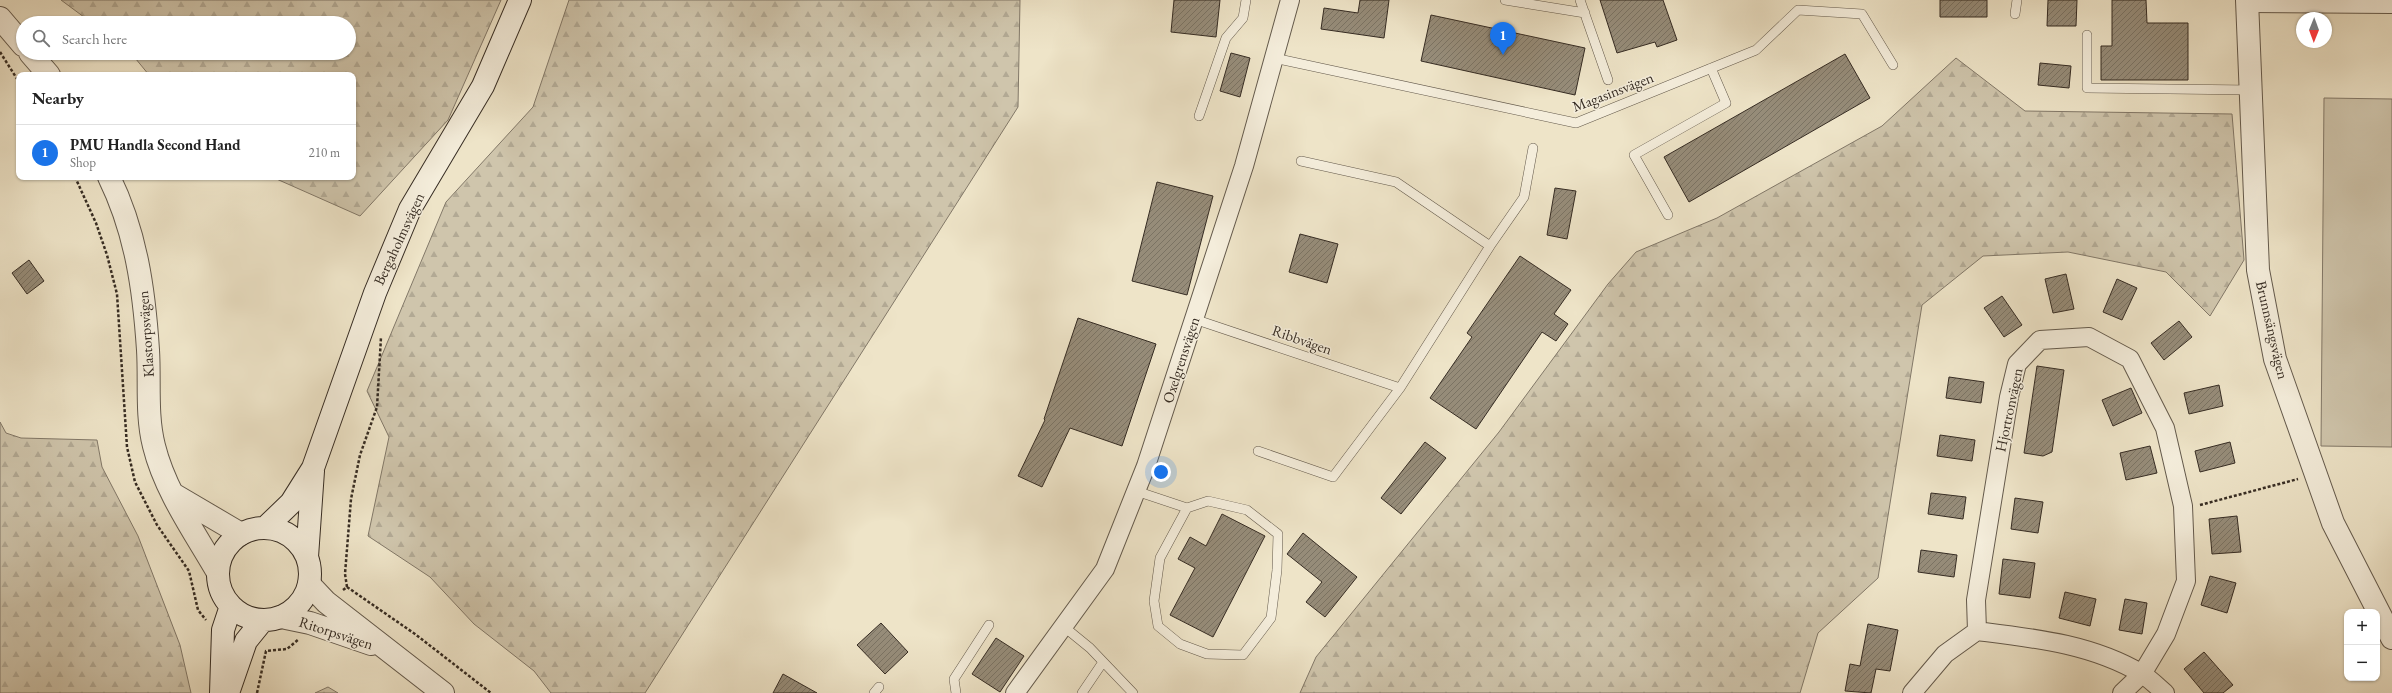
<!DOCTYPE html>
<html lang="en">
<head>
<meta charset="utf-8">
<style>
	:root { --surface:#fff; --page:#f6f6f6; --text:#222; --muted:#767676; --line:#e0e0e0; --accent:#1a73e8 }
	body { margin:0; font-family:"EB Garamond",serif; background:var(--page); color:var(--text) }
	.controls { position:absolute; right:12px; bottom:12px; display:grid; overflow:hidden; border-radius:8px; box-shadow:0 1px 3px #0004 }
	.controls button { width:36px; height:36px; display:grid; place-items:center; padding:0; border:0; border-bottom:1px solid var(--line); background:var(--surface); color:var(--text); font:20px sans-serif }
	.compass { position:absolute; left:2296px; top:12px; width:36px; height:36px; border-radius:50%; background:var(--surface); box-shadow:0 1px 3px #0004; rotate:181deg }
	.you { position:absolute; left:1161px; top:472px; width:14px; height:14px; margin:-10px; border:3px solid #fff; border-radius:50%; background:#1a73e8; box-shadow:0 0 0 6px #1a73e833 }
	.badge { display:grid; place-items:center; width:26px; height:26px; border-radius:50%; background:var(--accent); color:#fff; font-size:13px; font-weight:700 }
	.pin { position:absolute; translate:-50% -33px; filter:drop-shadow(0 1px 2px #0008) }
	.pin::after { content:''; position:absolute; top:21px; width:14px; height:12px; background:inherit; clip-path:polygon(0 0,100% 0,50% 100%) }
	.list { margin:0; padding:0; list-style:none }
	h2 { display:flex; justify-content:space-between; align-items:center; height:52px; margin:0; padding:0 16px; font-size:17px }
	h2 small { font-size:13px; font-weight:400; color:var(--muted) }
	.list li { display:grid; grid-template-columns:26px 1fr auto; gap:12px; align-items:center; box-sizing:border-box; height:56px; padding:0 16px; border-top:1px solid var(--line) }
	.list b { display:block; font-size:15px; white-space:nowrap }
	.list p { margin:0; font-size:13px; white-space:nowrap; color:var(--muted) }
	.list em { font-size:13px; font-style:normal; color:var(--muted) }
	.icon { flex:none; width:22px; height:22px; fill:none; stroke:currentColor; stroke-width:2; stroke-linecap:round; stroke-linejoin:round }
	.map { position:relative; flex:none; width:2392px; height:693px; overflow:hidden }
	.search { position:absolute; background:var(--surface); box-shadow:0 1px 3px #0004; left:16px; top:16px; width:340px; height:44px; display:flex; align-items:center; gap:10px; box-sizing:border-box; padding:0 14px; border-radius:22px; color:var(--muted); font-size:15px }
	.panel { position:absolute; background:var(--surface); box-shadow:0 1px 3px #0004; left:16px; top:72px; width:340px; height:108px; border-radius:8px }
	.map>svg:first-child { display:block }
	.forest { fill:url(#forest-firs); stroke:#827868 }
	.garden { fill:#cfc5ac; stroke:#827868 }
	.building { fill:url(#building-hatch); stroke:#362c23 }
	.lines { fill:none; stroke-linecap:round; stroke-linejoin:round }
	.service-casing { stroke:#645a4c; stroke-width:10 }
	.minor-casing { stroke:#645a4c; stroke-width:20 }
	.tertiary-casing { stroke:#645a4c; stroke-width:24 }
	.secondary-casing { stroke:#362c23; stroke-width:24 }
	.path { stroke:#362c23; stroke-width:2.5; stroke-dasharray:3 2; stroke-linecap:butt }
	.service { stroke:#f4eddb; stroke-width:9 }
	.minor { stroke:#f4eddb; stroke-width:18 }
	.tertiary { stroke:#f4eddb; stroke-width:22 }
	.secondary { stroke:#f4eddb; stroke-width:22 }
	.labels { text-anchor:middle; stroke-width:3; stroke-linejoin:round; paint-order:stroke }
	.street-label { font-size:15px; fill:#362c23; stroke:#f4eddb }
</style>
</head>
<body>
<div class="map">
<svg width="2392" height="693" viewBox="0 0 2392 693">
	<defs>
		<pattern id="forest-firs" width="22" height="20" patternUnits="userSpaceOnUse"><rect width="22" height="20" fill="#cfc5ac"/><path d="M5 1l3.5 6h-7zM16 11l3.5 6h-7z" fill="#b2a994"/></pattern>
		<pattern id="building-hatch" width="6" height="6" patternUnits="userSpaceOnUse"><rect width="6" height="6" fill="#968c79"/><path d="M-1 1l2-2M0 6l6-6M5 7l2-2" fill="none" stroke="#7b7363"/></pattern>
	</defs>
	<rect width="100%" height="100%" fill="#eee4c8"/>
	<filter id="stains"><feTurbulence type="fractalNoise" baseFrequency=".005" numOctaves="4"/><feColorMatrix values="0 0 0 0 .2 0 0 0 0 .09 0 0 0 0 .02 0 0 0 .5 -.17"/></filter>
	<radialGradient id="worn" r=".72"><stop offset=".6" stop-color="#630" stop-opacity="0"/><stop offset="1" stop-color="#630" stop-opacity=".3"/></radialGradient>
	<path class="forest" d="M61 0H501L448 120 360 216 272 177H353V75H149L131 53H349V23H92Z
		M569 0H1020L1018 107 645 693H551L534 671 474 624 430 577 368 536 389 437 367 391 446 202 533 107Z
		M1956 58 2025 111 2232 114 2244 260 2210 316 2166 272 2068 252 1983 256 1922 305 1878 578 1818 633 1800 693H1300L1316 657 1499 432 1608 284 1636 252 1717 218 1882 126Z
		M0 422 6 433 21 438 97 440 102 467 138 536 180 645 191 693H0Z
		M328 687 338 693H315Z"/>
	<path class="garden" d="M2324 98 2392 99V447L2321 446Z"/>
	<path class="building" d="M1174 0H1220L1216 37 1171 32Z
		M1360 0H1389L1384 38 1321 29 1324 8 1358 13Z
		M1600 0H1663L1677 40 1657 47 1655 42 1617 53Z
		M1940 0H1987V17H1940Z
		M2048 0H2077L2076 26H2047Z
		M2112 0H2146L2147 23H2188V80H2101V46H2112Z
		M1431 15 1585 48 1575 95 1421 61Z
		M1231 53 1250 58 1240 97 1220 91Z
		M1845 54 1870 98 1689 202 1664 157Z
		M2040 63 2071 66 2069 88 2038 85Z
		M1157 182 1213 196 1187 295 1132 281Z
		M1555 188 1576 191 1567 239 1547 235Z
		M1300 234 1338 244 1327 283 1289 272Z
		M1520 256 1571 290 1554 314 1568 324 1556 341 1542 332 1476 429 1430 398 1472 337 1467 333Z
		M29 260 44 281 27 294 12 273Z
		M2066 274 2074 309 2053 313 2045 279Z
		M2117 279 2137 288 2122 320 2103 312Z
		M2002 296 2022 325 2004 337 1984 308Z
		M1078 318 1156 344 1122 446 1070 428 1042 487 1018 476 1045 420 1044 419Z
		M2179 321 2192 337 2164 360 2151 343Z
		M2037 366 2064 370 2052 452 2043 456 2024 453Z
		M1949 377 1984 382 1981 403 1946 398Z
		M2219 385 2223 406 2189 414 2184 393Z
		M2131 388 2142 413 2113 426 2102 400Z
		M1940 435 1975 440 1972 461 1937 456Z
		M1425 442 1446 458 1401 514 1381 498Z
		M2230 442 2235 463 2200 472 2195 451Z
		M2150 446 2157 473 2126 480 2120 453Z
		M1931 493 1966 497 1963 519 1928 514Z
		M2015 498 2043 502 2038 533 2011 529Z
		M1222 514 1265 536 1213 637 1170 615 1195 568 1178 559 1190 537 1206 546Z
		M2237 516 2241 552 2212 554 2209 519Z
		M1303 533 1357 577 1325 617 1306 602 1322 582 1287 554Z
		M1921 550 1957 555 1954 577 1918 572Z
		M2003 559 2035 563 2030 598 1999 594Z
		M2210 576 2236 583 2227 613 2201 605Z
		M2065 592 2096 599 2090 626 2059 618Z
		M2125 599 2147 603 2142 634 2119 630Z
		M881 623 908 652 885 674 857 645Z
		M1868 624 1898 630 1890 671 1876 669 1871 693 1845 691 1850 664 1860 666Z
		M996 638 1024 656 1000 692 972 674Z
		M2204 652 2233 685 2223 693H2204L2184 669Z
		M783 674 817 693H773Z"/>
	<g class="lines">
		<g class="service-casing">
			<path id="service" d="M1505 0 1585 13
				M1580 0 1608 80
				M2015 14 2017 0
				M2087 35V88L2251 90
				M1274 58 1576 123 1756 50 1798 10 1862 14 1893 65
				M1199 116 1226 38 1243 18 1246 0
				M1668 215 1634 155 1726 103 1711 68
				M1490 246 1524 197 1533 148
				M1194 319 1400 388
				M1258 451 1333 477 1400 388 1490 246 1396 182 1301 161
				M1136 491 1187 508 1160 558 1154 601 1158 626 1180 644 1207 654 1243 655 1271 618 1277 570 1278 534 1247 510 1208 501 1187 508
				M1063 626 1090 648 1133 693
				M874 693 879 687
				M956 693 954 679 989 625
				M1082 693 1103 662"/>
		</g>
		<g class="minor-casing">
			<path id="minor" d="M2247 3 2392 4
				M1977 631 1976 600 2009 397 2017 364 2040 340 2089 337 2130 359 2165 428 2183 506 2186 581 2166 634 2142 674 2122 693
				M1977 631C2033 638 2092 644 2142 674 2150 679 2158 687 2165 693
				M1015 693 1105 569 1146 466 1244 166 1290 0
				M1912 693 1945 654 1977 631"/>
		</g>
		<g class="tertiary-casing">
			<path id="tertiary" d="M2247 0 2258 270 2275 359 2333 523 2392 638
				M0 18 23 45
				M30 53 49 75
				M109 177C136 232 144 289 148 350 150 381 146 415 154 446 165 491 195 533 218 573
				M173 494 241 534
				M309 584 326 602 443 693
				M281 617 310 623 371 644"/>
		</g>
		<g class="secondary-casing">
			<path id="secondary" d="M218 574a46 46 0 1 1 92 0a46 46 0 1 1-92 0Z
				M265 528 291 503 313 468 375 293 410 209 483 86 520 0
				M307 557 313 471
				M221 693 223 630 231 606
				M228 693 246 641 263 620"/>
		</g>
		<path class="path" d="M0 52 19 82
			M75 177 96 223 107 255 117 294 127 447 135 482 157 525 189 571 198 610 206 620
			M2200 505 2298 479
			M347 587 415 634 491 693
			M343 590 347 587 345 574 351 499 360 455 377 407 381 337
			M257 693 266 651 287 649 299 639"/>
		<use href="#service" class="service"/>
		<use href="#minor" class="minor"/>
		<use href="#tertiary" class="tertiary"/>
		<use href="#secondary" class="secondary"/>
	</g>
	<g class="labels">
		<g class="street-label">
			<text transform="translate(1613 92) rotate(-21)" y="5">Magasinsvägen</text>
			<text transform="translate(399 239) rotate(-65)" y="5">Bergaholmsvägen</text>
			<text transform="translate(2272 330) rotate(77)" y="5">Brunnsängsvägen</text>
			<text transform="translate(146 334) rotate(-94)" y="5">Klastorpsvägen</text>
			<text transform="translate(1302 340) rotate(19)" y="5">Ribbvägen</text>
			<text transform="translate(1181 360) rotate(-72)" y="5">Oxelgrensvägen</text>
			<text transform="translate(2009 410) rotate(-78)" y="5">Hjortronvägen</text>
			<text transform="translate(336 633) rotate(18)" y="5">Ritorpsvägen</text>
		</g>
	</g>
	<rect width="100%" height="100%" filter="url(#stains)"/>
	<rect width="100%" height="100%" fill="url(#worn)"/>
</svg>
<div class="controls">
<button>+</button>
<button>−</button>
</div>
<svg class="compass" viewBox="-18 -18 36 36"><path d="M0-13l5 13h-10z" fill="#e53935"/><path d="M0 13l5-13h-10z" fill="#767676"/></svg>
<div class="you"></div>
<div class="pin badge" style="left:1503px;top:55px">1</div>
<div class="search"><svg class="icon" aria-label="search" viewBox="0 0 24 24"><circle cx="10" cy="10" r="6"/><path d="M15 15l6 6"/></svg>Search here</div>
<section class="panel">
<h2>Nearby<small></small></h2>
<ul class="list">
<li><span class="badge">1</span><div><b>PMU Handla Second Hand</b><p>Shop</p></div><em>210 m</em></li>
</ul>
</section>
</div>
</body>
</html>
